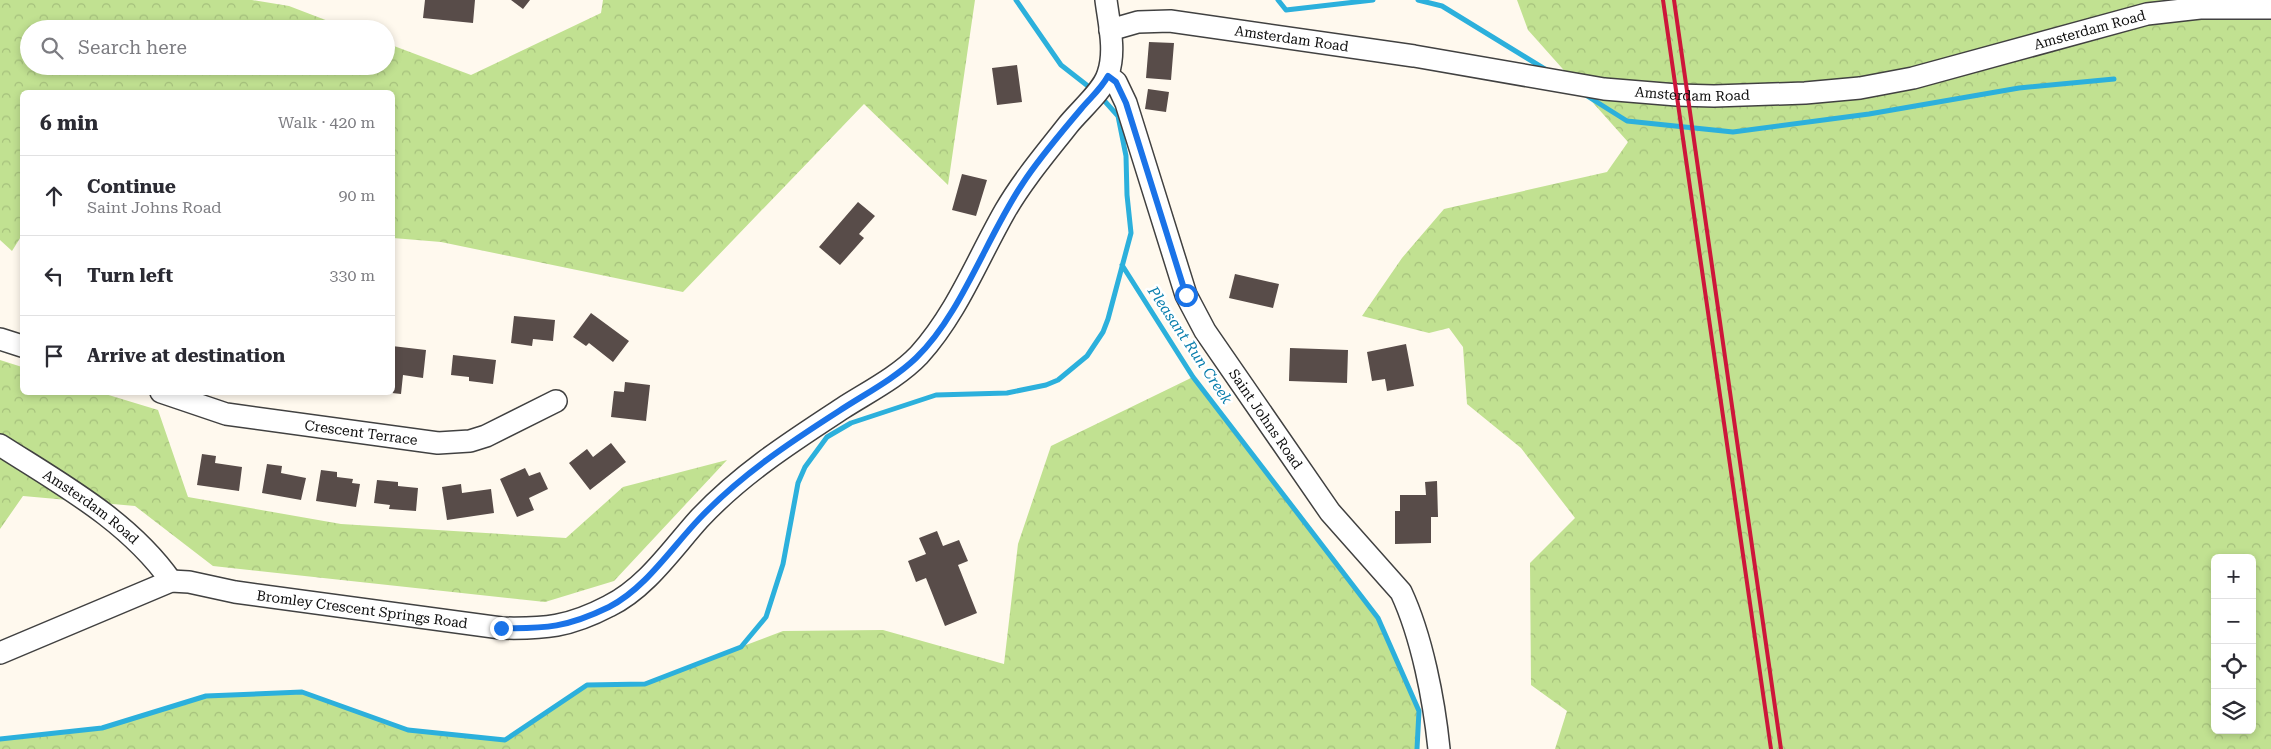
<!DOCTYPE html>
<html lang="en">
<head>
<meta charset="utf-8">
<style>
	:root { --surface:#fff; --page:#f2f2f3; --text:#2b2b33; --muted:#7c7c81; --line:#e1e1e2 }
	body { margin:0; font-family:"Roboto Serif",serif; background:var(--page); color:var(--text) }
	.controls { position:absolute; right:15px; bottom:15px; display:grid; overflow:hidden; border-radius:8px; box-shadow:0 2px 8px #0003 }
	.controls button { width:45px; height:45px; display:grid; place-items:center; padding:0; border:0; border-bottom:1px solid var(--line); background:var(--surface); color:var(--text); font:25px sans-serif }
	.stop { position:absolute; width:15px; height:15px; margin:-11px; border:4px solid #1a73e8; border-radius:50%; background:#fff }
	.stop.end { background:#1a73e8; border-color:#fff; box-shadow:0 1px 5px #0008 }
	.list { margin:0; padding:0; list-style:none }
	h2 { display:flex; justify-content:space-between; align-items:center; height:65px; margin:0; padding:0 20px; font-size:21px }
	h2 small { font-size:16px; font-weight:400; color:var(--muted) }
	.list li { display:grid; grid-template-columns:32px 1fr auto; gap:15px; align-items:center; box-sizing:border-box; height:80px; padding:0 20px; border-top:1px solid var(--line) }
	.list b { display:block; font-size:19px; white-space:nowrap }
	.list p { margin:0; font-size:16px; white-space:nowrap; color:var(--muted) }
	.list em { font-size:16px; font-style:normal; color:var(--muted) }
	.icon { flex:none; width:28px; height:28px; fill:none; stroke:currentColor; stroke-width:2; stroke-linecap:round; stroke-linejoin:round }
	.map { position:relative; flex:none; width:2271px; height:749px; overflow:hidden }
	.search { position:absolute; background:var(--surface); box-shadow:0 2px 8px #0003; left:20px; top:20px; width:375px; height:55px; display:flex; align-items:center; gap:12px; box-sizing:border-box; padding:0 18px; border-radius:28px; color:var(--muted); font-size:19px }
	.panel { position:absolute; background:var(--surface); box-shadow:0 2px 8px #0003; left:20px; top:90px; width:375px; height:305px; border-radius:8px }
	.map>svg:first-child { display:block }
	.forest { fill:url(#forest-crowns); fill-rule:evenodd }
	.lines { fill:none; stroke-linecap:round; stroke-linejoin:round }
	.stream { stroke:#2cb0dc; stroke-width:5 }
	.building { fill:#584c49 }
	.minor-casing { stroke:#414141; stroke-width:24 }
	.minor { stroke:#fff; stroke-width:21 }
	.rail { stroke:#cd163a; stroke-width:4 }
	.route { stroke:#1a73e8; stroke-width:6 }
	.labels { text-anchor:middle; stroke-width:5; stroke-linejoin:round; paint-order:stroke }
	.street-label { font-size:14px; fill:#0e0e0e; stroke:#fff }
	.water-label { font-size:15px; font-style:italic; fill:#097ead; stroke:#fff }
</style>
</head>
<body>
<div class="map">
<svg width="2271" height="749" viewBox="0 0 2271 749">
	<defs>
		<pattern id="forest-crowns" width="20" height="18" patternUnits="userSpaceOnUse" patternTransform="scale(1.25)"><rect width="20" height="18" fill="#c1e191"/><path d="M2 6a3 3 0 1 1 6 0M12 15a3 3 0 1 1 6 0" fill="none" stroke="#a5c07c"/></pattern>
	</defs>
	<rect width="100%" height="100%" fill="#fff9ee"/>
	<path class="forest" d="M0 0H252L289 6 349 29H29V66H386V43L471 75 601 13 603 0H975L948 185 864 104 683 292 441 242 393 238 392 92H22V235L12 251 0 240Z
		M1517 0H2271V749H1555L1567 711 1531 685 1530 563 1575 518 1521 448 1467 404 1463 347 1449 328 1429 333 1362 316 1402 258 1444 209 1607 172 1628 142 1528 30ZM2215 558H2252V730H2215Z
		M0 360 22 367V392L102 393 158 410 188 497 341 524 566 538 623 487 727 460 614 581 545 602 213 566 135 506 23 496 0 529Z
		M1193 377 1378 618 1419 711 1417 749H0V739L102 728 206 696 302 692 408 730 505 740 587 685 645 683 783 631 883 630 1004 664 1018 544 1051 446Z"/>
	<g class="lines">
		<path class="stream" d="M1016 0 1061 65 1093 90
			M1278 0 1286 10 1373 0
			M1418 0 1442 6 1548 71
			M1584 94 1627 121 1733 132 1869 114 2019 88 2114 79
			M1122 265 1193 377 1378 618 1419 711 1417 749
			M0 739 102 728 206 696 302 692 408 730 505 740 587 685 645 684 741 647 766 617 783 564 798 483 805 467 827 437 851 423 936 395 1007 393 1046 385 1058 380 1087 356 1103 332 1108 319 1131 233 1127 195 1126 156 1118 116 1101 97"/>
	</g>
	<path class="building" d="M425 0H475L473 23 423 18Z
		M511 0H530L523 9Z
		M1149 42 1174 43 1171 80 1146 78Z
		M1017 65 1022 102 997 105 992 68Z
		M1148 89 1169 92 1166 112 1145 109Z
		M962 174 987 180 976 216 952 210Z
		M858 202 875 216 859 234 864 238 840 265 819 247Z
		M1235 274 1279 284 1273 308 1229 298Z
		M591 313 629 341 613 362 589 343 586 346 573 337Z
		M514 316 555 320 553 341 533 339 532 346 511 343Z
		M1406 344 1414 386 1387 391 1385 379 1372 381 1367 352Z
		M392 346 426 350 423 378 403 375 401 394 392 393Z
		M1290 348 1348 350 1347 383 1289 381Z
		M453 355 496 360 493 384 469 381V377L451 375Z
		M625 382 650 385 646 421 611 417 614 391 624 392Z
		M611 443 626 462 590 490 569 463 587 449 593 457Z
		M202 454 216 456 215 463 242 467 239 491 197 485Z
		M267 464 282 466 281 473 306 478 301 500 262 493Z
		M525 468 529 476 540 472 548 489 529 498 534 510 517 517 500 479Z
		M321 470 337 472V477L353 479 352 483 360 484 356 507 316 501Z
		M377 480 398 482V486L418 488 416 511 389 509 390 505 374 503Z
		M1437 481 1438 517H1431V543L1395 544V511H1400V495H1426L1425 482Z
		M461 484 462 493 491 489 494 513 447 520 442 487Z
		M937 531 943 546 959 540 968 561 958 565 977 613 945 626 926 578 916 582 908 561 926 554 919 538Z"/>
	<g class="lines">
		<g class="minor-casing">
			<g id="minor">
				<path id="s1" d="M1110 30 1138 22 1170 21 1414 56 1604 89 1677 95 1714 96 1805 93 1860 88 1913 78 2147 14 2200 8H2271"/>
				<path id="s2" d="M1108 76 1116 82 1126 103 1186 295 1205 331 1330 512 1401 592C1422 637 1434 700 1439 749"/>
				<path d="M0 339 22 346"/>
				<path id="s3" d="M161 392 226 414 438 443 470 441 486 436 556 401"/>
				<path id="s4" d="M0 445C61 484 129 521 171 581"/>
				<path id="s5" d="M0 653 171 581 189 582 235 592 501 628C545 629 569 627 609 606 646 588 672 549 699 519 741 474 791 442 843 408 868 392 898 377 919 355 957 313 977 260 1005 211 1023 180 1046 153 1068 125 1080 110 1103 91 1108 74 1116 51 1109 24 1106 0"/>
			</g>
		</g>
		<use href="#minor" class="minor"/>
		<path class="rail" d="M1663 0 1771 749
			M1674 0 1781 749"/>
	</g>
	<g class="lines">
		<path class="route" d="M501 628C546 629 568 627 609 607 646 588 672 547 700 518 741 475 789 443 839 411 865 394 894 379 916 358 961 315 987 236 1023 183 1040 157 1061 133 1081 109 1090 98 1101 89 1108 76L1116 82 1126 103 1186 295"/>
	</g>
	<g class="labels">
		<g class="street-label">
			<text dy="5" stroke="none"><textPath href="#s1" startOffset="994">Amsterdam Road</textPath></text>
			<text dy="5" stroke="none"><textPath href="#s1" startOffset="184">Amsterdam Road</textPath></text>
			<text dy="5" stroke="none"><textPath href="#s1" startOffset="589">Amsterdam Road</textPath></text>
			<text dy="5" stroke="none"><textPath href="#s2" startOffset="382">Saint Johns Road</textPath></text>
			<text dy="5" stroke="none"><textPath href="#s3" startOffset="205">Crescent Terrace</textPath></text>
			<text dy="5" stroke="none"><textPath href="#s4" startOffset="110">Amsterdam Road</textPath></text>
			<text dy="5" stroke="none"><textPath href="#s5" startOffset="379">Bromley Crescent Springs Road</textPath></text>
		</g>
		<g class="water-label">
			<text transform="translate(1190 345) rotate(56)" y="5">Pleasant Run Creek</text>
		</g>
	</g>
</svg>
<div class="controls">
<button>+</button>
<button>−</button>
<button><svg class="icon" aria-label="locate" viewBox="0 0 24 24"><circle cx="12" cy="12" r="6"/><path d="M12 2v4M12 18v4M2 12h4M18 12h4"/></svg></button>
<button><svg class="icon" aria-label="layers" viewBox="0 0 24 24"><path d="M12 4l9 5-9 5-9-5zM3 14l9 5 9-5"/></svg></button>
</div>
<div class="stop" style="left:1186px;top:295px"></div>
<div class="stop end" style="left:501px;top:628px"></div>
<div class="search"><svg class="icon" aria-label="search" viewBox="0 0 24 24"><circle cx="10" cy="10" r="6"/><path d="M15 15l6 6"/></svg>Search here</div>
<section class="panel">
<h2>6 min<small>Walk · 420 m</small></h2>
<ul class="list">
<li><svg class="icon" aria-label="ahead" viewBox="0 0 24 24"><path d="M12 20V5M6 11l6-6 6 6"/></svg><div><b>Continue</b><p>Saint Johns Road</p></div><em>90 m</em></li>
<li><svg class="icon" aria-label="left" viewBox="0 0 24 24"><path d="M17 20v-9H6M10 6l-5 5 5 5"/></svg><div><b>Turn left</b></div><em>330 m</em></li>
<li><svg class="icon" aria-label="arrive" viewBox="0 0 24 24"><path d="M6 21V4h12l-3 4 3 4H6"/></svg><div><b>Arrive at destination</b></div></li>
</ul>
</section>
</div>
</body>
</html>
